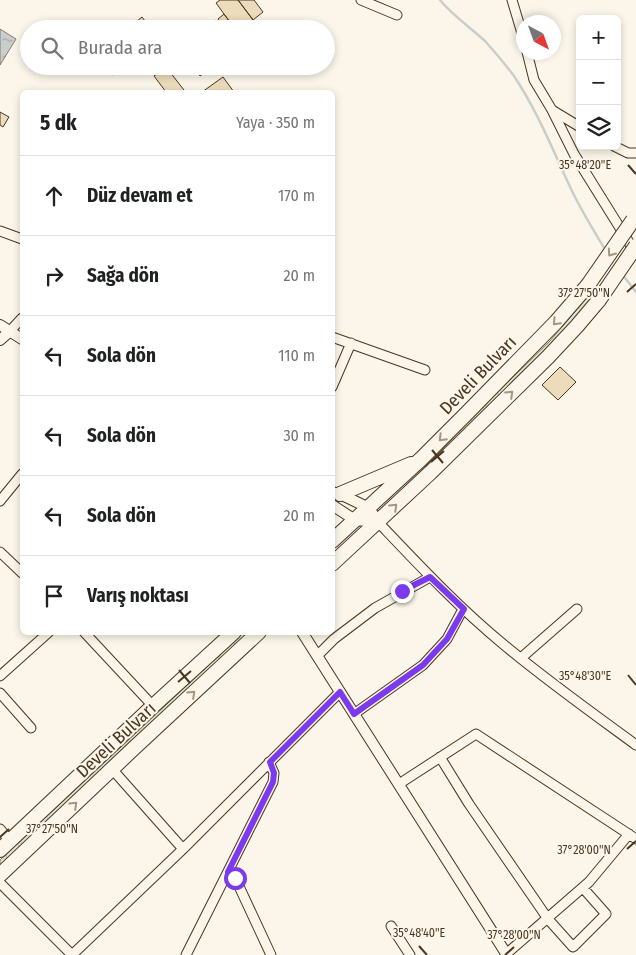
<!DOCTYPE html>
<html lang="tr">
<head>
<meta charset="utf-8">
<style>
	:root { --surface:#fff; --page:#f6f6f6; --text:#202124; --muted:#757577; --line:#e0e0e0 }
	body { margin:0; font-family:"Fira Sans Condensed",sans-serif; background:var(--page); color:var(--text) }
	.controls { position:absolute; right:15px; top:15px; display:grid; overflow:hidden; border-radius:8px; box-shadow:0 2px 8px #0003 }
	.controls button { width:45px; height:45px; display:grid; place-items:center; padding:0; border:0; border-bottom:1px solid var(--line); background:var(--surface); color:var(--text); font:25px sans-serif }
	.compass { position:absolute; left:516px; top:15px; width:45px; height:45px; border-radius:50%; background:var(--surface); box-shadow:0 2px 8px #0003; rotate:139deg }
	.stop { position:absolute; width:15px; height:15px; margin:-11px; border:4px solid #7c3aed; border-radius:50%; background:#fff }
	.stop.end { background:#7c3aed; border-color:#fff; box-shadow:0 1px 5px #0008 }
	.list { margin:0; padding:0; list-style:none }
	h2 { display:flex; justify-content:space-between; align-items:center; height:65px; margin:0; padding:0 20px; font-size:21px }
	h2 small { font-size:16px; font-weight:400; color:var(--muted) }
	.list li { display:grid; grid-template-columns:32px 1fr auto; gap:15px; align-items:center; box-sizing:border-box; height:80px; padding:0 20px; border-top:1px solid var(--line) }
	.list b { display:block; font-size:19px; white-space:nowrap }
	.list em { font-size:16px; font-style:normal; color:var(--muted) }
	.icon { flex:none; width:28px; height:28px; fill:none; stroke:currentColor; stroke-width:2; stroke-linecap:round; stroke-linejoin:round }
	.map { position:relative; flex:none; width:636px; height:955px; overflow:hidden }
	.search { position:absolute; background:var(--surface); box-shadow:0 2px 8px #0003; left:20px; top:20px; width:315px; height:55px; display:flex; align-items:center; gap:12px; box-sizing:border-box; padding:0 18px; border-radius:28px; color:var(--muted); font-size:19px }
	.panel { position:absolute; background:var(--surface); box-shadow:0 2px 8px #0003; left:20px; top:90px; width:315px; height:545px; border-radius:8px }
	.map>svg:first-child { display:block }
	.grass { fill:url(#grass-tufts); stroke:#887966 }
	.water { fill:url(#water-ripples); stroke:#887966 }
	.lines { fill:none; stroke-linecap:round; stroke-linejoin:round }
	.stream { stroke:#c9cecd; stroke-width:2.5 }
	.building { fill:#ecdcbc; stroke:#4a3520 }
	.minor-casing { stroke:#4a3520; stroke-width:11 }
	.tertiary-casing { stroke:#4a3520; stroke-width:12 }
	.trunk-casing { stroke:#4a3520; stroke-width:16 }
	.minor { stroke:#fbf6e9; stroke-width:9 }
	.tertiary { stroke:#fbf6e9; stroke-width:10 }
	.trunk { stroke:#fbf6e9; stroke-width:14 }
	.trunk-bridge-casing { stroke:#4a3520; stroke-width:16; stroke-linecap:butt }
	.trunk-bridge { stroke:#fbf6e9; stroke-width:14 }
	.oneway { stroke:#a29684 }
	.route { stroke:#7c3aed; stroke-width:6 }
	.ticks { fill:none; stroke:#4a3520; stroke-width:2 }
	.labels { text-anchor:middle; stroke-width:4; stroke-linejoin:round; paint-order:stroke }
	.street-label { font-size:18px; fill:#4a3520; stroke:#fbf6e9 }
	.ticks-label { font-size:12px; text-anchor:middle; fill:#4a3520; stroke:#fbf6e9; stroke-width:4; stroke-linejoin:round; paint-order:stroke }
</style>
</head>
<body>
<div class="map">
<svg width="636" height="955" viewBox="0 0 636 955">
	<defs>
		<pattern id="grass-tufts" width="24" height="20" patternUnits="userSpaceOnUse" patternTransform="scale(1.25)"><rect width="24" height="20" fill="#dce7d0"/><path d="M3 7l-1-3M5 7V3M7 7l1-3M15 17l-1-3M17 17v-4M19 17l1-3" fill="none" stroke="#bec7b2"/></pattern>
		<pattern id="water-ripples" width="26" height="14" patternUnits="userSpaceOnUse" patternTransform="scale(1.25)"><rect width="26" height="14" fill="#c9cecd"/><path d="M2 4q2-2 4 0t4 0M15 11q2-2 4 0t4 0" fill="none" stroke="#a5a8a6"/></pattern>
	</defs>
	<rect width="100%" height="100%" fill="#fbf6e9"/>
	<path class="grass" d="M595 288 598 291 562 335 388 506 386 505 439 453 466 423 550 341Z
		M243 633H250L0 867V860Z"/>
	<path class="water" d="M0 29 16 39 0 65Z"/>
	<g class="lines">
		<path class="stream" d="M440 0C453 16 470 27 485 41 495 52 505 64 514 76 538 112 554 153 572 191 582 212 594 231 606 251
			M622 274 636 292"/>
	</g>
	<path class="building" d="M220 0H238L260 29H235L216 3Z
		M238 0H254L263 12 253 20Z
		M224 14 235 29H225L218 19Z
		M142 17 151 29H127Z
		M216 20 223 29H204Z
		M106 66H124L112 75Z
		M193 66H213L200 76Z
		M166 67 184 90 181 92H166L154 76Z
		M223 77 234 92H202Z
		M0 112 9 117 3 127 0 125Z
		M560 367 576 382 558 400 542 385Z"/>
	<g class="lines">
		<g class="minor-casing">
			<path id="minor" d="M361 0 397 15
				M512 0 524 40
				M527 52 534 80 552 110 580 127
				M552 110 574 154 635 252
				M614 146 628 153H636
				M0 231 22 239
				M9 332 22 318
				M332 337 425 370
				M332 387 351 343
				M0 501 22 474
				M378 522C418 564 458 607 503 644 546 680 591 712 636 745
				M0 552 22 573
				M84 632 153 706
				M317 656 334 639 375 608 430 577
				M521 658 577 609
				M0 676 49 632
				M0 693 31 728
				M354 714 423 665 447 639 463 609
				M440 757 469 804 548 919 573 947 606 914 583 888
				M112 769 183 849
				M399 784 476 734 636 839
				M0 829 10 841
				M228 872 237 882 271 955
				M0 883 72 955
				M391 926 410 955
				M72 955 183 849 340 692
				M186 955 273 782 274 773 269 762
				M505 955 589 882 629 834"/>
		</g>
		<g class="tertiary-casing">
			<path id="tertiary" d="M0 325 22 339
				M0 340 9 332
				M332 492 340 494 369 508 378 522
				M332 505 355 520 378 522
				M302 632 507 955"/>
		</g>
		<g class="trunk-casing">
			<path id="trunk" d="M340 494 411 464
				M332 541 421 459 466 414 556 322 588 285
				M332 564 430 473 548 357 577 326 599 300
				M0 850 153 706 234 632
				M0 875 133 749 259 632"/>
		</g>
		<use href="#minor" class="minor"/>
		<use href="#tertiary" class="tertiary"/>
		<use href="#trunk" class="trunk"/>
		<g class="trunk-bridge-casing">
			<path id="trunk-bridge" d="M588 285 633 220
				M599 300 636 246"/>
		</g>
		<use href="#trunk-bridge" class="trunk-bridge"/>
	</g>
	<defs><path id="oneway-chevron" d="M-2-3.5L2.5 0L-2 3.5" fill="none" stroke-width="1.6" stroke-linecap="round" stroke-linejoin="round" transform="scale(1.25)"/></defs>
	<g class="oneway">
		<use href="#oneway-chevron" transform="translate(611 253) rotate(125)"/>
		<use href="#oneway-chevron" transform="translate(556 322) rotate(133)"/>
		<use href="#oneway-chevron" transform="translate(510 394) rotate(-44)"/>
		<use href="#oneway-chevron" transform="translate(442 438) rotate(135)"/>
		<use href="#oneway-chevron" transform="translate(394 507) rotate(-44)"/>
		<use href="#oneway-chevron" transform="translate(192 694) rotate(-43)"/>
		<use href="#oneway-chevron" transform="translate(74 805) rotate(-43)"/>
	</g>
	<g class="lines">
		<path class="route" d="M235 878 228 872 273 782 274 773 270 762 340 692 354 714 423 665 447 639 464 609 430 577 402 591"/>
	</g>
	<path class="ticks" d="M628 165 636 174M627 292 636 284M432 450 443 463M431 462 444 451M179 670 190 683M628 675 636 685M178 682 191 671M0 837 9 829M627 849 636 841M419 946 427 955M505 955 514 947"/>
	<g class="labels">
		<g class="street-label">
			<text transform="translate(478 375) rotate(-46)" y="6">Develi Bulvarı</text>
			<text transform="translate(116 740) rotate(-43)" y="6">Develi Bulvarı</text>
		</g>
	</g>
	<g class="ticks-label">
		<text x="585" y="169">35°48'20"E</text>
		<text x="584" y="297">37°27'50"N</text>
		<text x="585" y="680">35°48'30"E</text>
		<text x="52" y="833">37°27'50"N</text>
		<text x="584" y="854">37°28'00"N</text>
		<text x="419" y="937">35°48'40"E</text>
		<text x="514" y="939">37°28'00"N</text>
	</g>
</svg>
<div class="controls">
<button>+</button>
<button>−</button>
<button><svg class="icon" aria-label="layers" viewBox="0 0 24 24"><path d="M12 4l9 5-9 5-9-5zM3 14l9 5 9-5"/></svg></button>
</div>
<svg class="compass" viewBox="-18 -18 36 36"><path d="M0-13l5 13h-10z" fill="#e53935"/><path d="M0 13l5-13h-10z" fill="#757577"/></svg>
<div class="stop" style="left:235px;top:878px"></div>
<div class="stop end" style="left:402px;top:591px"></div>
<div class="search"><svg class="icon" aria-label="search" viewBox="0 0 24 24"><circle cx="10" cy="10" r="6"/><path d="M15 15l6 6"/></svg>Burada ara</div>
<section class="panel">
<h2>5 dk<small>Yaya · 350 m</small></h2>
<ul class="list">
<li><svg class="icon" aria-label="ahead" viewBox="0 0 24 24"><path d="M12 20V5M6 11l6-6 6 6"/></svg><div><b>Düz devam et</b></div><em>170 m</em></li>
<li><svg class="icon" aria-label="right" viewBox="0 0 24 24"><path d="M7 20v-9h11M14 6l5 5-5 5"/></svg><div><b>Sağa dön</b></div><em>20 m</em></li>
<li><svg class="icon" aria-label="left" viewBox="0 0 24 24"><path d="M17 20v-9H6M10 6l-5 5 5 5"/></svg><div><b>Sola dön</b></div><em>110 m</em></li>
<li><svg class="icon" aria-label="left" viewBox="0 0 24 24"><path d="M17 20v-9H6M10 6l-5 5 5 5"/></svg><div><b>Sola dön</b></div><em>30 m</em></li>
<li><svg class="icon" aria-label="left" viewBox="0 0 24 24"><path d="M17 20v-9H6M10 6l-5 5 5 5"/></svg><div><b>Sola dön</b></div><em>20 m</em></li>
<li><svg class="icon" aria-label="arrive" viewBox="0 0 24 24"><path d="M6 21V4h12l-3 4 3 4H6"/></svg><div><b>Varış noktası</b></div></li>
</ul>
</section>
</div>
</body>
</html>
